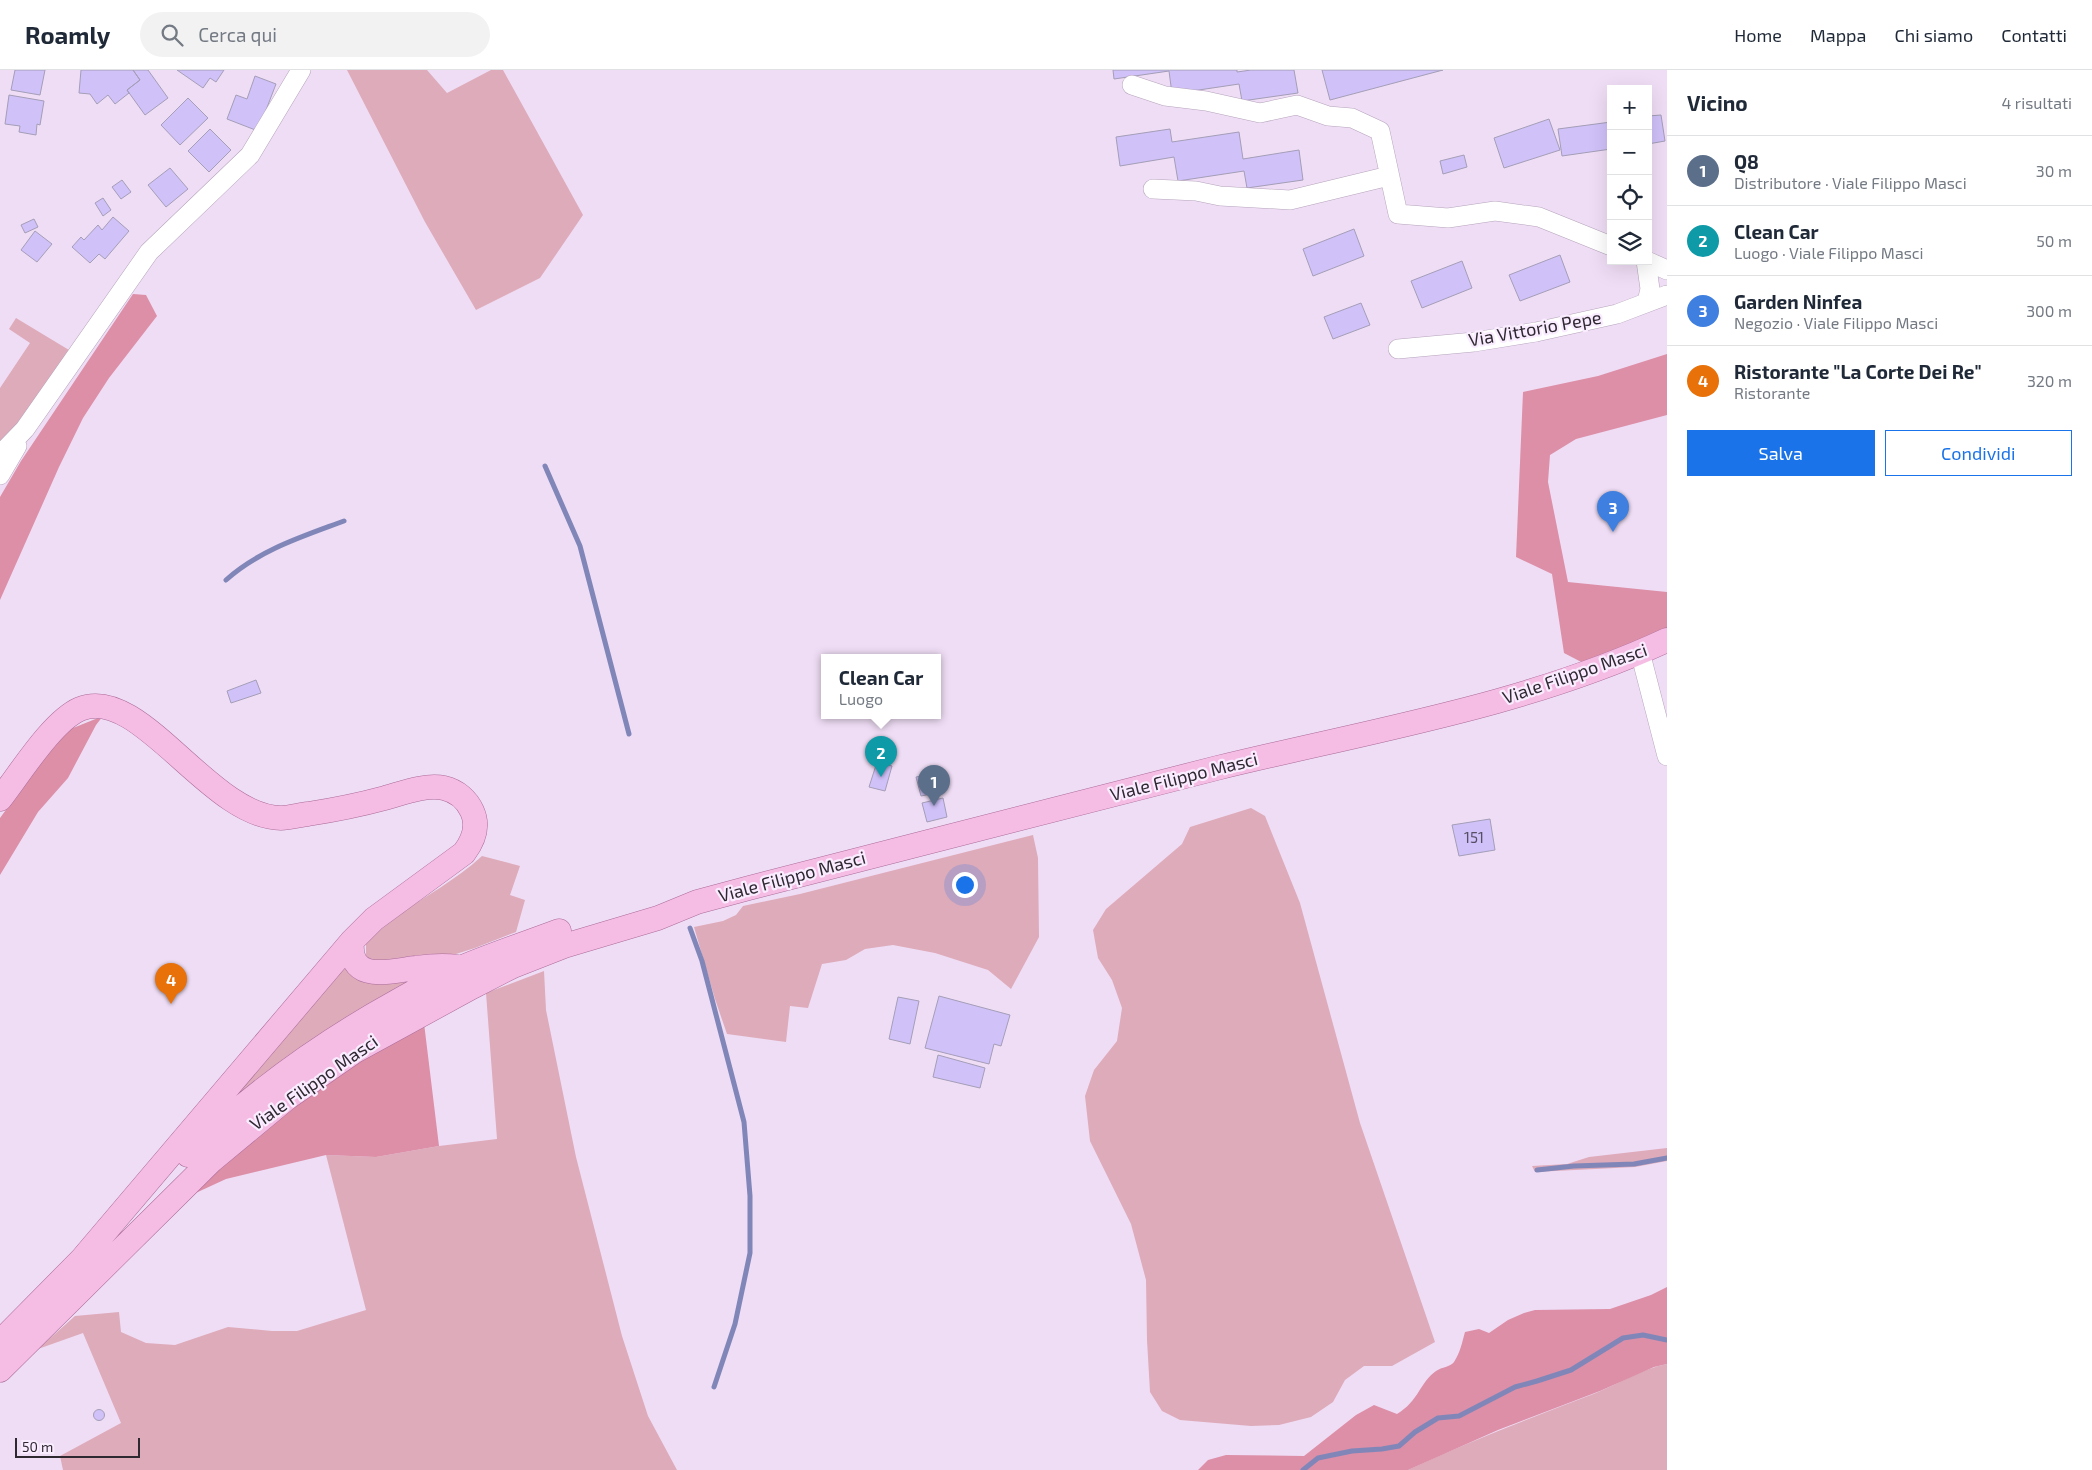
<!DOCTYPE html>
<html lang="it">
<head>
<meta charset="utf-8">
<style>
	:root { --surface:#fff; --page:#f2f2f3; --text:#1f2937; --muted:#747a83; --line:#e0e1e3; --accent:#1a73e8 }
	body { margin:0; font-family:"Exo 2",sans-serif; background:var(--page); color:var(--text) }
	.controls { position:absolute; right:15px; top:15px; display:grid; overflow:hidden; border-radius:0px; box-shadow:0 5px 20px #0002 }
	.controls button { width:45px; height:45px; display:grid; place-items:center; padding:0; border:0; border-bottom:1px solid var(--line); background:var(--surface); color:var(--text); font:25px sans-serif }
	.scale { position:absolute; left:15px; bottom:12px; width:125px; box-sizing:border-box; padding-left:5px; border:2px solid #2e2831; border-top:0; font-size:14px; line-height:18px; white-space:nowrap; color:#2e2831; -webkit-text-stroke:4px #faecff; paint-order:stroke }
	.you { position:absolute; left:964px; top:814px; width:18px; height:18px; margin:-12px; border:4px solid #fff; border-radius:50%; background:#1a73e8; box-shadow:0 0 0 8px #1a73e833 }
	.badge { display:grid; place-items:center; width:32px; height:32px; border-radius:50%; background:var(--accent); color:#fff; font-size:16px; font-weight:700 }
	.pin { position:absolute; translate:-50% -41px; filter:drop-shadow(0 1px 2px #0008) }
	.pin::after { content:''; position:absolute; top:26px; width:18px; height:15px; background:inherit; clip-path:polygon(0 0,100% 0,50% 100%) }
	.popup { position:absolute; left:821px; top:584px; width:120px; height:65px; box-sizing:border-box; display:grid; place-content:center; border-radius:0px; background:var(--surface); filter:drop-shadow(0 1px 4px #0005); font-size:16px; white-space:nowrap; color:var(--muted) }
	.popup b { font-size:19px; color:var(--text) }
	.popup::after { content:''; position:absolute; left:50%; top:100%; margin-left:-10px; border:10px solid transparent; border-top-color:var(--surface) }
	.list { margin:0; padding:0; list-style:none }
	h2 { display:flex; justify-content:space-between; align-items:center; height:65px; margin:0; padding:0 20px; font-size:21px }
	h2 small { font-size:16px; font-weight:400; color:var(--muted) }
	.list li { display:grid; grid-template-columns:32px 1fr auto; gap:15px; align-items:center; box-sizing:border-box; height:70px; padding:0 20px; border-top:1px solid var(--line) }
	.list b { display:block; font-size:19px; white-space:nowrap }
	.list p { margin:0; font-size:16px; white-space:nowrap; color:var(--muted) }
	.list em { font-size:16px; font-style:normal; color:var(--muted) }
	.actions { display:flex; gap:10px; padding:15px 20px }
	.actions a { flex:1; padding:11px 0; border:1px solid var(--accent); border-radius:0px; text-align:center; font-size:18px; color:var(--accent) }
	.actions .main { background:var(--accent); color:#fff }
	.icon { flex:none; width:28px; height:28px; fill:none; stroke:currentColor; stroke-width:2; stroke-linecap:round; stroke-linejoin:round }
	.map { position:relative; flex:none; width:1667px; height:1400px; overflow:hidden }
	header { display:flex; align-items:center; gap:30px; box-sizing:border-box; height:70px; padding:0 25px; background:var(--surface); border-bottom:1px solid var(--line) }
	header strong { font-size:24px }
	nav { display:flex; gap:28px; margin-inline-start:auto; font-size:18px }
	.search { width:350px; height:45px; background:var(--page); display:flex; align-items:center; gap:12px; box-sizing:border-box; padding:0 18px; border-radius:28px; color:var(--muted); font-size:19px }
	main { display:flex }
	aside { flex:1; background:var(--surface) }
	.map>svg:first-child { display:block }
	.green { fill:#deabba }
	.forest { fill:#dc8fa7 }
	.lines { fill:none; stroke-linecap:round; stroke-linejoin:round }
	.stream { stroke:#8186b9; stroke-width:5 }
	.building { fill:#d0c1f9; stroke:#a49eb7 }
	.minor-casing { stroke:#b5a4bb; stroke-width:20 }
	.major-casing { stroke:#ab6c9a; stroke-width:25 }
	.minor { stroke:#fff; stroke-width:19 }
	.major { stroke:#f5bce4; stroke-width:24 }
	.labels { text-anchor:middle; stroke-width:4.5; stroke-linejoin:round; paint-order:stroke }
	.number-label { font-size:15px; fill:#564e63 }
	.street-label { font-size:18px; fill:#2e2831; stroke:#faecff }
</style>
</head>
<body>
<header>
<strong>Roamly</strong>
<div class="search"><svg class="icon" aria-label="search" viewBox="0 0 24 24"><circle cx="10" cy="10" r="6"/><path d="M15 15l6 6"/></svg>Cerca qui</div>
<nav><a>Home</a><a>Mappa</a><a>Chi siamo</a><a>Contatti</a></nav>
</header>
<main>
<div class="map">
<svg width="1667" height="1400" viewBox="0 0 1667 1400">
	<rect width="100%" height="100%" fill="#efddf5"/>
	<path class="green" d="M347 0H427L447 23 491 0H503L583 145 540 208 476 240 425 152Z
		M16 248 69 280 10 368 0 377V318L30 273 9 259Z
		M1251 738 1265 746 1300 833 1360 1053 1435 1272 1392 1296H1364L1345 1310 1333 1332 1311 1347 1279 1355 1251 1356 1180 1350 1162 1341 1150 1322 1147 1270 1146 1210 1131 1154 1090 1071 1085 1026 1094 1000 1117 971 1122 938 1112 910 1098 888 1093 860 1106 839 1182 774 1190 757Z
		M1033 765 1038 788 1039 867 1011 919 988 900 935 883 893 875 865 879 846 890 822 894 808 938 790 936 786 972 727 964 715 929 694 857 723 851 736 845 743 836 800 824Z
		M482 786 520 796 510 825 525 830 516 862 475 878 437 890 373 896 366 886V872C376 864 386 854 396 847 425 826 456 810 482 786Z
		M350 892 412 909 228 1035Z
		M544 901 546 940 576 1087 622 1266 648 1346 677 1400H63L60 1386 121 1353 83 1263 38 1279 75 1246 119 1242 121 1262 146 1273 175 1275 228 1257 272 1261H297L366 1240 326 1085 376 1087 439 1076 497 1069 486 923Z
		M1667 1078V1091L1635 1097 1535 1102 1532 1096 1567 1094 1589 1087Z
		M1667 1294V1400H1408C1470 1371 1533 1347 1596 1323 1620 1313 1642 1299 1667 1294Z"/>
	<path class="forest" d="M133 224 146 225 157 246 109 308 83 348 59 397 0 530V427L21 391Z
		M1667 284V345L1576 369 1550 385 1548 412 1568 512 1667 522V561L1587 595 1564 583 1552 504 1516 487 1523 322 1598 306Z
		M103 646 96 655 68 708 38 742 0 805V748L35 700 68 660Z
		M424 953 439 1076 376 1087 326 1085 226 1109 187 1127 280 1045 347 996Z
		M1667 1217V1294L1654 1297 1600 1321 1498 1360 1408 1400H1198L1208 1390 1226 1385 1304 1386 1356 1345 1374 1335 1397 1344C1419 1331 1420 1312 1436 1301 1442 1297 1450 1297 1454 1292 1460 1283 1462 1273 1465 1262L1479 1259 1489 1263 1508 1250 1524 1243 1535 1240 1610 1239 1651 1225Z"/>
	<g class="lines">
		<path class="stream" d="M545 396 580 476 629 664
			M226 510C259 480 304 466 344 451
			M690 858 702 891 744 1052 750 1126V1183L735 1254 714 1317
			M1537 1100 1574 1096 1634 1094 1667 1088
			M1303 1400 1318 1388 1352 1381 1382 1379 1399 1376 1415 1362 1438 1348 1459 1346 1515 1317 1537 1311 1571 1300 1623 1268 1643 1265 1667 1270"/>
	</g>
	<path class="building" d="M15 0H45L40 25 11 20Z
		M81 0H133L140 10 127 20 129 23 115 34 108 25 97 34 90 24 79 23Z
		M133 0H148L168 28 145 45 127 20 140 10Z
		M177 0H224L216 12 210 8 203 18Z
		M1113 0H1237V2L1251 0H1294L1298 23 1242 31 1239 14 1172 24 1169 1 1114 9Z
		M1322 0H1443L1330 30Z
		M255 6 276 14 258 61 227 49 236 25 247 29Z
		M9 25 44 31 40 55 37 54 36 65 19 62 20 56 5 54Z
		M188 28 208 48 180 75 161 55Z
		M1661 45 1665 71 1648 74V46Z
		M1549 49 1560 80 1504 98 1494 68Z
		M1611 52V79L1562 86 1558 59Z
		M210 59 231 80 209 102 188 81Z
		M1170 59 1172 72 1239 62 1243 89 1299 80 1303 110 1247 118 1244 101 1178 111 1174 87 1120 96 1116 67Z
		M1464 85 1467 97 1443 104 1440 91Z
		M170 98 188 119 166 137 148 115Z
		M122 110 131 122 121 129 112 117Z
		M103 128 111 140 103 146 95 133Z
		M113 147 129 161 105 189 99 184 90 193 72 177 81 167 84 170 98 155 102 160Z
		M34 149 38 157 25 163 21 155Z
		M1354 159 1364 186 1313 206 1303 179Z
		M35 161 52 174 37 192 21 180Z
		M1560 185 1570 212 1520 231 1509 205Z
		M1462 191 1472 218 1422 238 1411 211Z
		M1361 233 1370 255 1333 269 1324 247Z
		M256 610 261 623 231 633 227 621Z
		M877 692 892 696 885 721 869 717Z
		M937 703 941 722 921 726 916 707Z
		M943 728 947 747 927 752 922 733Z
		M1490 749 1495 780 1459 786 1452 755Z
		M939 926 1010 945 1001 976 994 974 989 994 925 978Z
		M898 927 919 931 910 974 889 969Z
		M938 985 985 998 980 1018 933 1007Z
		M93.5 1345a5.5 5.5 0 1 1 11 0a5.5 5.5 0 1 1-11 0Z"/>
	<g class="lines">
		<g class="minor-casing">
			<path id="minor" d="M1132 15 1165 26 1206 31 1260 43 1297 35 1328 46 1352 48 1380 61 1398 144 1448 148 1495 141 1539 147 1611 176
				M1153 119 1196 121 1220 126 1290 130 1389 106
				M1646 191 1650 219 1647 232
				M1647 191 1667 200
				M1398 279 1474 272 1536 262 1617 244 1667 225
				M0 385 25 359 149 182 250 85 301 0
				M0 405 17 376
				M1640 582 1667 686"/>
		</g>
		<g class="major-casing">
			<path id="major" d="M0 729C19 705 52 651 80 639 140 614 209 747 281 748 290 748 299 745 308 744 334 740 359 735 385 728 403 723 426 714 444 718 457 721 467 730 472 741 479 756 473 771 464 783L374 849 352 871 82 1189
				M352 871C348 914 390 901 416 898 430 896 444 895 458 897
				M188 1085C250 1025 320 974 396 932 417 920 440 907 463 897 494 884 527 873 559 861
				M0 1272 93 1178
				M0 1300 211 1091 287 1028 355 981 472 917 513 896 564 876 658 848 697 832 749 818C905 778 1061 737 1217 698 1368 661 1525 636 1667 570"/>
		</g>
		<use href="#minor" class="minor"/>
		<use href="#major" class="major"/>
	</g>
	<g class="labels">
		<g class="number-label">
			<text x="1474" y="773">151</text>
		</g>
		<g class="street-label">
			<text transform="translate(1535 259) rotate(-10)" y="6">Via Vittorio Pepe</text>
			<text transform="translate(1575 604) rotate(-19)" y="6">Viale Filippo Masci</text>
			<text transform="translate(1184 707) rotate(-14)" y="6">Viale Filippo Masci</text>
			<text transform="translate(792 807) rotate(-15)" y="6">Viale Filippo Masci</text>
			<text transform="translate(314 1013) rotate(-35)" y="6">Viale Filippo Masci</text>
		</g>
	</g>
</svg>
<div class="controls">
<button>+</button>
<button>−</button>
<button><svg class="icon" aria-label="locate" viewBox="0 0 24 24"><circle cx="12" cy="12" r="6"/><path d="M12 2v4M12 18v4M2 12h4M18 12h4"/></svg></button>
<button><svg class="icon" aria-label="layers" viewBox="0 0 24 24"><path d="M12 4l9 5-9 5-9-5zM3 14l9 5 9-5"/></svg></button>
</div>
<div class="scale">50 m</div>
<div class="you"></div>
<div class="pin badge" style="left:934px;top:736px;background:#5c6f8a">1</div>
<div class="pin badge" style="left:881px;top:707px;background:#0f9aa8">2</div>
<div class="popup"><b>Clean Car</b>Luogo</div>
<div class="pin badge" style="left:1613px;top:462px;background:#3f7fe0">3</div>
<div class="pin badge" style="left:171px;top:934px;background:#e8710a">4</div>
</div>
<aside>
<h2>Vicino<small>4 risultati</small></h2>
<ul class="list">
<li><span class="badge" style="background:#5c6f8a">1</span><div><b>Q8</b><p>Distributore · Viale Filippo Masci</p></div><em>30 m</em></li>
<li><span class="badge" style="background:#0f9aa8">2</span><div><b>Clean Car</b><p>Luogo · Viale Filippo Masci</p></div><em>50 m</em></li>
<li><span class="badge" style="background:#3f7fe0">3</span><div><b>Garden Ninfea</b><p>Negozio · Viale Filippo Masci</p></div><em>300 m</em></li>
<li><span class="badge" style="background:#e8710a">4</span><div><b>Ristorante &quot;La Corte Dei Re&quot;</b><p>Ristorante</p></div><em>320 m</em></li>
</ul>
<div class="actions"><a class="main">Salva</a><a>Condividi</a></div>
</aside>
</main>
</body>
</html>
